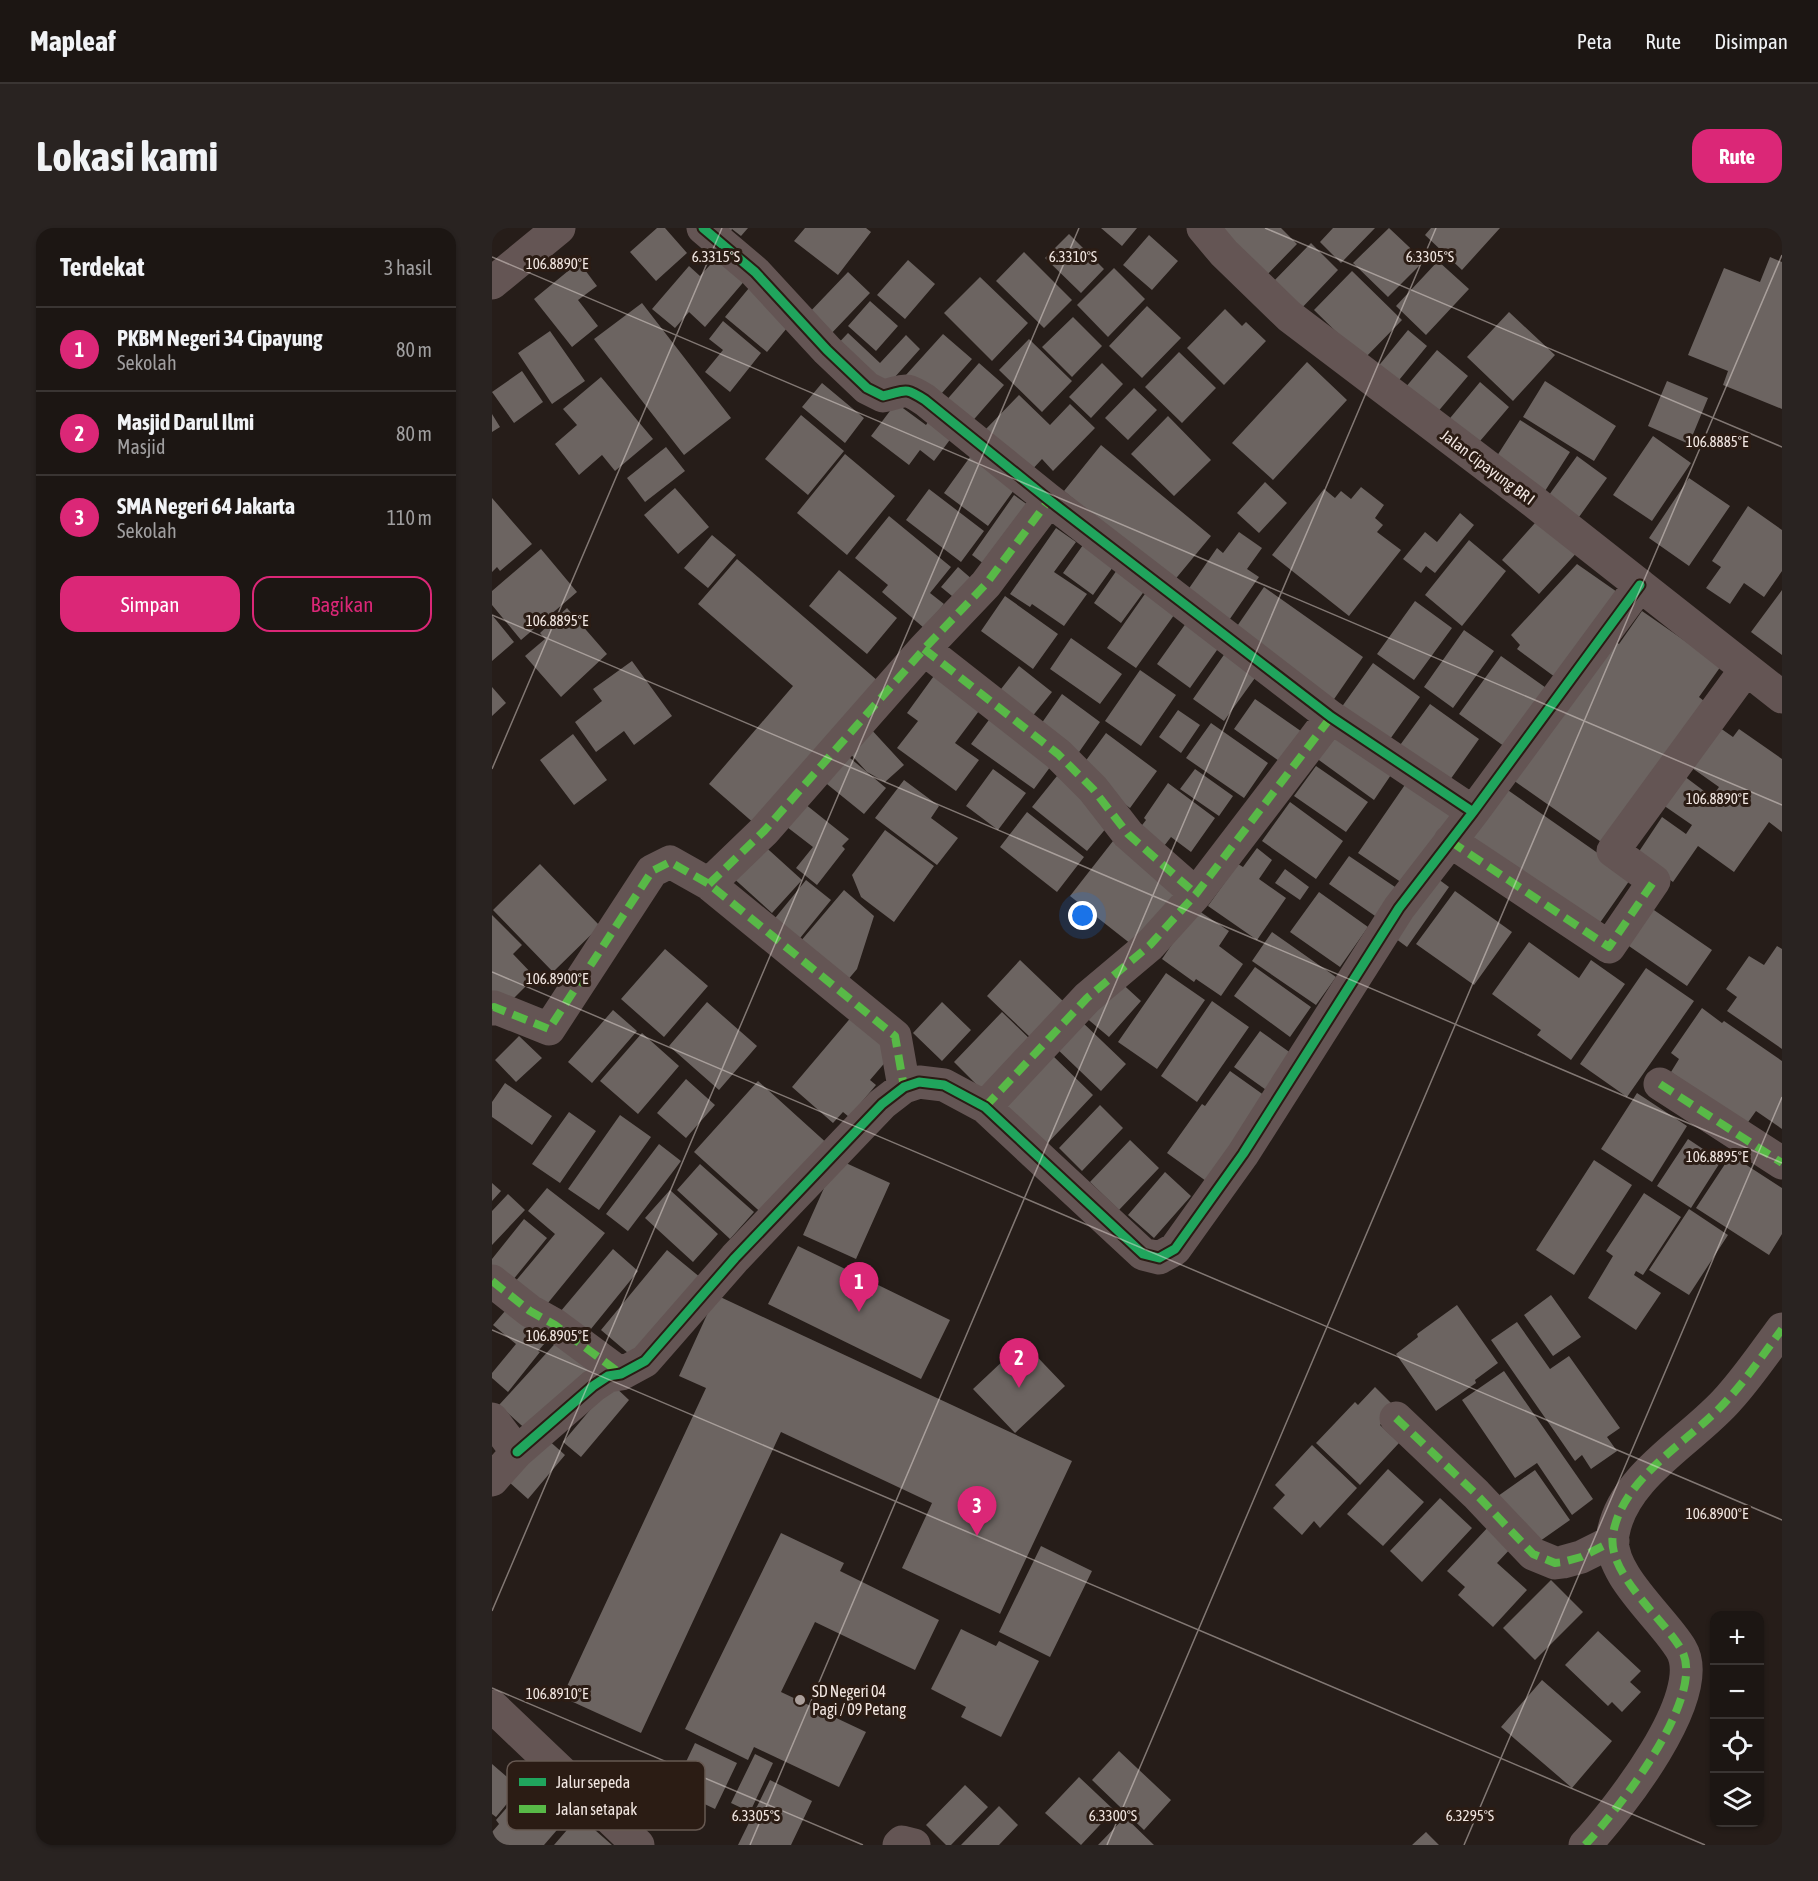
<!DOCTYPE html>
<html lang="id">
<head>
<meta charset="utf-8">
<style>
	:root { --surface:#1c1613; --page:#292321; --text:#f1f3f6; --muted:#a09fa0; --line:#3a3533; --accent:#db2777 }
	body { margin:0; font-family:"Asap Condensed",sans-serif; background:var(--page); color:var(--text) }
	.controls { position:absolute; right:18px; bottom:18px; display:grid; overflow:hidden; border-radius:12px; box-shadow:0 2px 4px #0004 }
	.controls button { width:54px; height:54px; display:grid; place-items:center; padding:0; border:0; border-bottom:2px solid var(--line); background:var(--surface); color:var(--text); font:30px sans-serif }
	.you { position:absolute; left:591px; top:688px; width:21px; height:21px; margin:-15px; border:4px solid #fff; border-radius:50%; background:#1a73e8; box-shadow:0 0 0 9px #1a73e833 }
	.badge { display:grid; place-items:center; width:39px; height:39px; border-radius:50%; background:var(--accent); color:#fff; font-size:20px; font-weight:700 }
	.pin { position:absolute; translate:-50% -50px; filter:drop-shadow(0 2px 3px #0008) }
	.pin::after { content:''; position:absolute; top:32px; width:21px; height:18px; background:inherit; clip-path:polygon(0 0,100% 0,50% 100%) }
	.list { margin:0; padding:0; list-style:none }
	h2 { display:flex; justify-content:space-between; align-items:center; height:78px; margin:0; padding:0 24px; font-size:26px }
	h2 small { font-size:20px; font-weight:400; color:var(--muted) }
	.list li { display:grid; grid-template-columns:39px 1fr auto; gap:18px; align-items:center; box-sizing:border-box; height:84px; padding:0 24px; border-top:2px solid var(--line) }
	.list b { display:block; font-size:22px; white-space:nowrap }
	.list p { margin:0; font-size:20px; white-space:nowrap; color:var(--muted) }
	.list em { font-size:20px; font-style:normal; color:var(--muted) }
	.actions { display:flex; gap:12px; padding:18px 24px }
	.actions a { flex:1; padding:14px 0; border:2px solid var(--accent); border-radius:18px; text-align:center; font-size:21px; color:var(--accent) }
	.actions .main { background:var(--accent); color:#fff }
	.icon { flex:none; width:33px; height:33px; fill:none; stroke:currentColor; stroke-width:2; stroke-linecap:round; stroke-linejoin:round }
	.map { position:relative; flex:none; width:1290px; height:1617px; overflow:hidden; border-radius:18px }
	header { display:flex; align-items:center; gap:36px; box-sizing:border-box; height:84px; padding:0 30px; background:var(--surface); border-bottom:2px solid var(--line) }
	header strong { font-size:28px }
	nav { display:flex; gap:33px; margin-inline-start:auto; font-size:21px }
	.intro { display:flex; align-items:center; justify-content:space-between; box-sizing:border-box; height:144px; padding:0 36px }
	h1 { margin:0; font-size:42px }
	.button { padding:15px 27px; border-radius:18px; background:var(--accent); color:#fff; font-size:21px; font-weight:700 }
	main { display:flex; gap:36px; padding:0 36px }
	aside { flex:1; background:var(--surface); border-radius:18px; box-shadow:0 2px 4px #0004 }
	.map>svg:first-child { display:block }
	.building { fill:#6c6461 }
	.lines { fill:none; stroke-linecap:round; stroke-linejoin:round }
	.minor { stroke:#645554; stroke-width:33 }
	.tertiary { stroke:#645554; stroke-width:33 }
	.quiet { stroke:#58b947; stroke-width:8; stroke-dasharray:15 8; stroke-linecap:butt }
	.cycleway-casing { stroke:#2b1c14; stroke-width:13 }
	.cycleway { stroke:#20a55d; stroke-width:9 }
	.ticks { fill:none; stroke:#f2e7e2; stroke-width:1.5; stroke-opacity:0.45 }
	.poi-dot { fill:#aba09c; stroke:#2b1c14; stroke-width:2 }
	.labels { text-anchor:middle; stroke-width:6; stroke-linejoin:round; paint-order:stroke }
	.street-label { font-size:16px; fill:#f2e7e2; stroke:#2b1c14 }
	.poi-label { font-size:16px; fill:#f2e7e2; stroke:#2b1c14; text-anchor:start }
	.key { fill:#2b1c14; stroke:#675952; stroke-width:1.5 }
	.key-label { font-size:16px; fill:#f2e7e2 }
	.ticks-label { font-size:15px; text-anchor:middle; fill:#f2e7e2; stroke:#2b1c14; stroke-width:6; stroke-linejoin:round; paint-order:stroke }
</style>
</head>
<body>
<header>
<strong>Mapleaf</strong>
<nav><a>Peta</a><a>Rute</a><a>Disimpan</a></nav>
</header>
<div class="intro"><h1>Lokasi kami</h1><a class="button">Rute</a></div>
<main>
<aside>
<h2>Terdekat<small>3 hasil</small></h2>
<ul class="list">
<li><span class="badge">1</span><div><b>PKBM Negeri 34 Cipayung</b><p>Sekolah</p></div><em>80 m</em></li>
<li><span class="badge">2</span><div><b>Masjid Darul Ilmi</b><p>Masjid</p></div><em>80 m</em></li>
<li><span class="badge">3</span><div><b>SMA Negeri 64 Jakarta</b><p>Sekolah</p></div><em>110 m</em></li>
</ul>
<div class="actions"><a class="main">Simpan</a><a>Bagikan</a></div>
</aside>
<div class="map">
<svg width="1290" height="1617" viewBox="0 0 1290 1617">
	<rect width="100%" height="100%" fill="#261d19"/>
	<path class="building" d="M165 0H173L195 25 164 53 138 24Z
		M228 0H256L249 8 240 1 237 7Z
		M313 0H374L379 4 346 47 302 13Z
		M609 0H645L630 18Z
		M722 0H789L805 16 767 55Z
		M841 0H883L849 35 828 14Z
		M897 0 932 33 896 69 861 35Z
		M939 0H1008L970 42 933 7Z
		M577 6 612 41 589 65 553 30Z
		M657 7 686 33 660 62 631 37Z
		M819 15 846 42 805 85 777 58Z
		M532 24 580 72 552 100 504 53Z
		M228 26 255 50 213 99 197 84 183 100 160 81 197 38 208 48Z
		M1278 29 1290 34V181L1231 157 1236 143 1196 127 1232 40 1268 54Z
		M416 32 443 56 413 91 385 67Z
		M946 33 977 61 934 107 904 78Z
		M87 34 105 58 86 72 106 98 80 119 42 71Z
		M622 40 653 71 616 109 585 77Z
		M860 43 910 92 872 131 822 82Z
		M356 44 378 65 335 110 313 89Z
		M488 49 536 95 500 133 452 85Z
		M257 60 300 94 275 124 233 89Z
		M378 73 406 98 384 123 356 98Z
		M150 75 239 190 192 227 102 111Z
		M655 78 689 110 650 150 617 118Z
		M733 81 750 98 754 94 774 113 732 157 695 120Z
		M1017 84 1063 127 1021 173 975 129Z
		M581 89 610 118 580 149 550 119Z
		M231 93 269 125 238 164 213 144 231 122 217 111Z
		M916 102 935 118 903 157 884 141Z
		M58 103 93 153 60 176 26 125Z
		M356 105 388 135 414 107 428 121 393 160 341 121Z
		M451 106 480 131 442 174 413 148Z
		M537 111 580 153 550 184 507 142Z
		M945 122 976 148 944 186 913 160Z
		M687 124 724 160 690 195 653 159Z
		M815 134 855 172 781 252 740 215Z
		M487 135 512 157 477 197 452 175Z
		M610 135 631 156 599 190 577 169Z
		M30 143 51 174 22 195 0 164Z
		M109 149 161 211 123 243 110 227 87 247 63 216 85 197 71 181Z
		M1053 153 1124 198 1102 233 1031 189Z
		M1175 153 1216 170 1197 216 1156 198Z
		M988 154 1017 179 983 219 954 195Z
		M330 155 372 190 353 215 310 179Z
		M642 160 665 182 636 212 613 190Z
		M527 167 558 197 578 176 603 200 561 243 550 231 537 245 493 202Z
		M404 175 434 197 440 188 463 205 442 233 428 222 417 237 379 208Z
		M0 186 8 199 0 204Z
		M309 187 352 223 316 267 273 231Z
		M676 188 719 232 682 268 639 226Z
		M1028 192 1078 224 1053 263 1003 231Z
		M1161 208 1199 235 1160 293 1121 267Z
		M609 217 719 308 681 354 572 263Z
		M174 219 193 243 153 274 135 250Z
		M483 222 527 255 496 298 452 265Z
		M353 226 403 268 355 327 305 285Z
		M1085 228 1115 250 1087 289 1057 267Z
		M1197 250 1238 278 1197 338 1157 310Z
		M773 254 795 275 767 305 745 285Z
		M869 259 892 277 883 290 891 297 885 304 909 322 857 388 780 327 832 261 843 270 849 263 859 271Z
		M183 260 217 299 186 326 152 287Z
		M437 261 492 303 469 334 414 292Z
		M522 267 543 282 500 342 480 327Z
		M0 270 40 316 8 343 5 339 0 344Z
		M1256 278 1290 302V343L1272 369 1252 355 1238 376 1214 360 1229 339 1220 333Z
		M968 285 982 297 943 345 934 338 929 345 911 331 933 304 945 314Z
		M1051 286 1089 320 1047 366 1010 332Z
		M397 288 459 339 438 365 452 376 432 400 390 364 396 357 363 330Z
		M564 300 584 314 562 344 595 366 572 398 540 376 538 379 518 366Z
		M747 304 770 320 755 341 767 349 733 398 691 369 725 320 731 325Z
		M220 307 244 327 216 360 192 340Z
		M977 312 1014 343 970 398 933 367Z
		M591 317 621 339 601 367 571 345Z
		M49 321 85 364 29 412 0 377V363Z
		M245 331 386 453 264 597 217 556 301 458 206 376Z
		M1085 336 1128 366 1067 452 1025 421 1028 417 1019 407Z
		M466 339 488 358 471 377 449 359Z
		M627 339 656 358 629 395 602 375Z
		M347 342 405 390 375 426 317 378Z
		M772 359 871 429 838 477 739 407Z
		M1290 362V427L1259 404Z
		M655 363 685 383 644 440 615 420Z
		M513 368 566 406 541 441 489 403Z
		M923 373 960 400 922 452 885 426Z
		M75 380 115 426 69 469 33 428 53 411 48 405Z
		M1150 383 1229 438 1207 469 1212 473 1112 616 1021 552 1120 411 1127 416Z
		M0 387 22 414 0 433Z
		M697 391 730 415 698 460 665 436Z
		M972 402 1002 423 961 480 932 459Z
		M579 410 630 446 608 476 558 441Z
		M736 421 768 443 732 493 701 471Z
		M1009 428 1057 462 1016 521 967 486Z
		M140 433 180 488 142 517 132 503 104 524 83 494 110 473 101 461Z
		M881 435 928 469 891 521 844 487Z
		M527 438 560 464 535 495 502 470Z
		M648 442 684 467 649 518 613 493Z
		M444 445 490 479 463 515 487 532 464 563 405 520 426 493 415 485Z
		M0 459 14 475 0 488Z
		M570 466 608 494 585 527 547 499Z
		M763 471 816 508 794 538 742 501Z
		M938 476 987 511 953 559 903 524Z
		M686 482 708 497 689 525 667 509Z
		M502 485 564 531 542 561 479 516Z
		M719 495 776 535 752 570 694 530Z
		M1221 495 1241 509 1247 501 1290 531V604L1277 594 1242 644 1206 618 1181 654 1144 628 1170 589 1194 606 1200 597 1171 577 1192 548 1220 569 1227 559 1193 535Z
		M841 497 903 541 882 572 820 527Z
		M377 499 412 537 393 554 375 544 354 521Z
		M614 505 665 543 638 580 587 542Z
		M81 506 115 552 82 577 48 532Z
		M352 525 394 560 372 586 330 552Z
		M824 538 876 574 854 604 802 568Z
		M501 541 534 565 506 602 474 578Z
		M703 541 741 568 727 588 688 561Z
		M565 548 621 592 595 623 540 579Z
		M919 548 973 585 919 661 866 625Z
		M412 552 447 578 439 590 466 610 445 637 383 590Z
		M676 555 723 590 699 624 679 609 669 622 644 605 654 592 652 590Z
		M1010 558 1140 649 1105 699 974 609Z
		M798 574 851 613 824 651 770 613Z
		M313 576 357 611 350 618 353 621 325 657 304 640 321 619 295 599Z
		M535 584 592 629 565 664 508 619Z
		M393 602 442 638 402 694 369 669 360 647Z
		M621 613 687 666 644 720 578 668Z
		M268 614 310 652 280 685 238 647Z
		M765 620 780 632 767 651 794 670 765 712 716 678 746 636 751 639Z
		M857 628 906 661 886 690 837 656Z
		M48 636 108 698 61 744 1 682Z
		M793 641 817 659 808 672 783 655Z
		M938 645 957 659 915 719 896 705Z
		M314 652 339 672 300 720 275 700Z
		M352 662 382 688 365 741 349 760 302 721Z
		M963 663 1020 704 982 757 924 716Z
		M827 664 876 699 848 739 798 704Z
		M1159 680 1220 722 1195 758 1134 716Z
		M704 681 737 703 727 718 751 736 729 768 704 751 702 754 670 731Z
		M0 687 30 717 21 726 43 749 14 778 0 764Z
		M780 704 844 749 824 777 760 733Z
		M1037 714 1087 750 1099 732 1133 756 1079 832 1045 807 1049 802 1000 766Z
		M1285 718 1290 721V821L1235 783 1245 769 1234 761 1257 728 1272 737Z
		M173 721 216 758 172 809 129 771Z
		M528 732 574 776 540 811 495 768Z
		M763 739 819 779 798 809 742 768Z
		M1154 740 1202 773 1135 869 1088 836Z
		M674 745 713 772 665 841 626 814Z
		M624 750 649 773 617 809 592 788Z
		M720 773 757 799 705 874 669 848Z
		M215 774 265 818 227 862 177 818Z
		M450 774 479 802 450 833 421 805Z
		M1210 780 1230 795 1232 793 1290 833V901L1264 883 1254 897 1179 844 1187 831 1179 825Z
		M121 782 145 803 100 855 76 834Z
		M510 784 544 817 496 868 462 834Z
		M361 787 402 824 378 852 384 857 357 889 351 884 341 895 300 859Z
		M587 791 634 836 609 863 562 818Z
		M768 803 803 828 777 864 742 839Z
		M150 805 187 838 146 886 108 853Z
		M27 808 50 830 24 854 3 832Z
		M558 825 601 867 552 919 509 877Z
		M738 843 776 870 714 953 675 925 710 876 713 878Z
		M194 851 223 877 194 910 165 885Z
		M266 853 338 918 274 989 202 924Z
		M13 855 60 888 40 917 0 889V874Z
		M1145 865 1195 898 1160 954 1109 921Z
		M608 877 631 900 590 943 567 920Z
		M77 884 104 903 68 955 40 936Z
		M128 887 159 909 107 982 76 961Z
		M1196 911 1229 933 1199 980 1165 958Z
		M638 912 667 940 627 982 598 954Z
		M167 916 189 933 136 1003 114 986Z
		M1239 927 1290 960V1006L1277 1027 1204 980Z
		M345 931 398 955 364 1031 311 1007Z
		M1102 932 1140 957 1082 1047 1044 1022Z
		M208 936 262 984 238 1011 185 962Z
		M673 944 699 968 662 1010 636 987Z
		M0 955 9 963 0 973Z
		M55 960 113 1005 47 1086 17 1061 63 1006 36 983Z
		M178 962 226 1006 201 1034 153 990Z
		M1152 965 1189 989 1151 1047 1144 1043 1142 1047 1169 1065 1144 1102 1096 1070 1121 1028 1114 1023Z
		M16 966 33 982 0 1017V983Z
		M1197 981 1236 1007 1197 1067 1157 1042Z
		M32 991 55 1010 16 1058 0 1045V1031Z
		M306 1018 458 1092 429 1151 276 1076Z
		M121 1021 146 1043 90 1112 63 1090Z
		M175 1022 209 1050 143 1131 109 1102Z
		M224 1067 580 1233 508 1386 410 1340 440 1275 289 1204 149 1505 70 1469 214 1160 187 1148Z
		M1059 1067 1089 1109 1061 1128 1032 1087Z
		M20 1075 59 1108 46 1123 48 1124 16 1164 0 1150V1145L24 1116 1 1097Z
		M965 1077 1006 1135 983 1152 984 1155 944 1183 904 1126 926 1109 925 1106Z
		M1025 1094 1058 1141 1077 1128 1128 1200 1115 1209 1125 1223 1099 1241 1090 1227 1083 1233 999 1112Z
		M70 1108 101 1136 38 1205 7 1177Z
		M531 1114 573 1158 523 1205 481 1161Z
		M1012 1143 1101 1271 1080 1287 1045 1235 1023 1250 970 1172Z
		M120 1156 137 1172 89 1229 71 1214Z
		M883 1159 904 1180 888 1197 907 1215 868 1257 824 1215 863 1174 866 1177Z
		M54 1210 73 1227 36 1271 17 1254Z
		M820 1217 865 1260 828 1300 822 1293 810 1307 781 1280 793 1267 783 1257Z
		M896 1241 932 1274 891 1318 855 1286Z
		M1043 1242 1078 1292 1041 1318 1006 1268Z
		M948 1270 980 1300 930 1354 898 1323Z
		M998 1297 1021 1318 1005 1335 1035 1362 1001 1399 966 1367 973 1359 955 1343Z
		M289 1305 352 1335 348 1343 447 1392 423 1442 323 1394 289 1464 374 1504 347 1559 262 1519 256 1532 193 1501Z
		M549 1318 600 1343 558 1429 507 1404Z
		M1059 1352 1091 1384 1043 1432 1011 1400Z
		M469 1401 504 1418 507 1413 547 1433 509 1509 469 1489 474 1479 439 1461Z
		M1106 1403 1149 1443 1138 1454 1149 1464 1130 1484 1120 1474 1116 1478 1073 1437Z
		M1050 1452 1120 1513 1080 1560 1009 1499Z
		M203 1515 245 1535 223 1581 181 1561Z
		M627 1523 679 1572 652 1602 600 1552Z
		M263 1526 281 1535 258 1584 239 1575Z
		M0 1536 28 1560 4 1589 0 1586Z
		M44 1546 84 1580 52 1617H0V1604L7 1596 4 1592Z
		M587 1549 622 1582 589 1617 553 1585Z
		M278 1552 320 1573 299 1617H246Z
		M473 1557 496 1579 459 1617H454L434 1597Z
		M507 1578 526 1597 507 1617H469Z
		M87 1588 120 1617H62Z
		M633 1589 662 1617H606Z
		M934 1604 947 1617H920Z"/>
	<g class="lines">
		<path class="minor" d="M211 0 263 44 335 122 375 160 391 168C414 163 411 158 433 172L557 272 839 489 981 584 1148 357
			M711 0 732 25 797 88 1041 273 1290 469
			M432 421 566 526 601 561 636 606 704 666
			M958 613 1117 719 1162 653 1121 623 1254 441
			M217 656 272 603 432 421 494 356 557 272
			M0 781 2 779 57 801 160 643 178 634 217 656 403 808 412 859
			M1168 856 1290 935
			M493 879 595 770 658 717 704 666 839 489
			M0 1053 38 1083 63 1097 129 1146
			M904 1190 984 1266 1041 1326 1063 1335 1071 1334 1089 1329 1121 1313
			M0 1191 25 1224 0 1252
			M25 1224 101 1158 116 1148 129 1146 153 1133 243 1030 390 876 412 859 427 854 452 857 493 879 651 1026 667 1030 683 1021 751 926 907 680 981 584
			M0 1478 146 1617
			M407 1617 410 1614 422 1617
			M1093 1617C1125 1583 1217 1467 1189 1421 1171 1390 1114 1345 1121 1306 1131 1247 1201 1212 1237 1170 1256 1149 1273 1124 1290 1101"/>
		<path class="tertiary" d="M0 55 67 0"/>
		<path class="quiet" d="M432 421 566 526 601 561 636 606 704 666
			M958 613 1117 719 1162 653
			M217 656 272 603 432 421 494 356 557 272
			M0 781 2 779 57 801 160 643 178 634 217 656 403 808 412 859
			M1168 856 1290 935
			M493 879 595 770 658 717 704 666 839 489
			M0 1053 38 1083 63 1097 129 1146
			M904 1190 984 1266 1041 1326 1063 1335 1071 1334 1089 1329 1121 1313
			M1093 1617C1125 1583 1217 1467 1189 1421 1171 1390 1114 1345 1121 1306 1131 1247 1201 1212 1237 1170 1256 1149 1273 1124 1290 1101"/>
		<g class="cycleway-casing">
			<path id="cycleway" d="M211 0 263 44 335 122 375 160 391 168C414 163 411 158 433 172L557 272 839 489 981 584 1148 357
				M25 1224 101 1158 116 1148 129 1146 153 1133 243 1030 390 876 412 859 427 854 452 857 493 879 651 1026 667 1030 683 1021 751 926 907 680 981 584"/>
		</g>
		<use href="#cycleway" class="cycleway"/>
	</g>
	<path class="ticks" d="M773 0 1290 219M0 29 1290 577M0 387 1290 935M0 541 230 0M0 744 1290 1292M0 1102 1213 1617M0 1383 587 0M0 1460 371 1617M258 1617 944 0M615 1617 1290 27M972 1617 1290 869"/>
	<circle class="poi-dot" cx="308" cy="1472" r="6"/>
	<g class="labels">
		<g class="street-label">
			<text transform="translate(996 239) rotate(37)" y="6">Jalan Cipayung BR I</text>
		</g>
		<g class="poi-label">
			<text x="320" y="1469">SD Negeri 04<tspan x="320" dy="18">Pagi / 09 Petang</tspan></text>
		</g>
	</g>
	<rect x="15" y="1533" width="198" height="69" rx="9" class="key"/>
	<rect x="27" y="1550" width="27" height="8" fill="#20a55d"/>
	<rect x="27" y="1577" width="27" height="8" fill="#58b947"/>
	<g class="key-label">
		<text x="64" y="1560">Jalur sepeda</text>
		<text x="64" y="1587">Jalan setapak</text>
	</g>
	<g class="ticks-label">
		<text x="224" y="34">6.3315°S</text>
		<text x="581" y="34">6.3310°S</text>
		<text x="938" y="34">6.3305°S</text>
		<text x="65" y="41">106.8890°E</text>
		<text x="1225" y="219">106.8885°E</text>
		<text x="65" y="398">106.8895°E</text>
		<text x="1225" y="576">106.8890°E</text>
		<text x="65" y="756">106.8900°E</text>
		<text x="1225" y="934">106.8895°E</text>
		<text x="65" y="1113">106.8905°E</text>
		<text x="1225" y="1291">106.8900°E</text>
		<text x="65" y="1471">106.8910°E</text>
		<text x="264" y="1593">6.3305°S</text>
		<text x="621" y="1593">6.3300°S</text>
		<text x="978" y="1593">6.3295°S</text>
	</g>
</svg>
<div class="controls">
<button>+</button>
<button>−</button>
<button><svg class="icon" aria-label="locate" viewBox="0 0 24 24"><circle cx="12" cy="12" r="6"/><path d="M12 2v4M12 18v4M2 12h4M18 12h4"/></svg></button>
<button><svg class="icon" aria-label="layers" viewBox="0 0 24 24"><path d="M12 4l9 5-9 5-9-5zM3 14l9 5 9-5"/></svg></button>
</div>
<div class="you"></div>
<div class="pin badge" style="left:367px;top:1084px">1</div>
<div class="pin badge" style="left:527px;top:1160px">2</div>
<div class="pin badge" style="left:485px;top:1308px">3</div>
</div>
</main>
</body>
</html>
